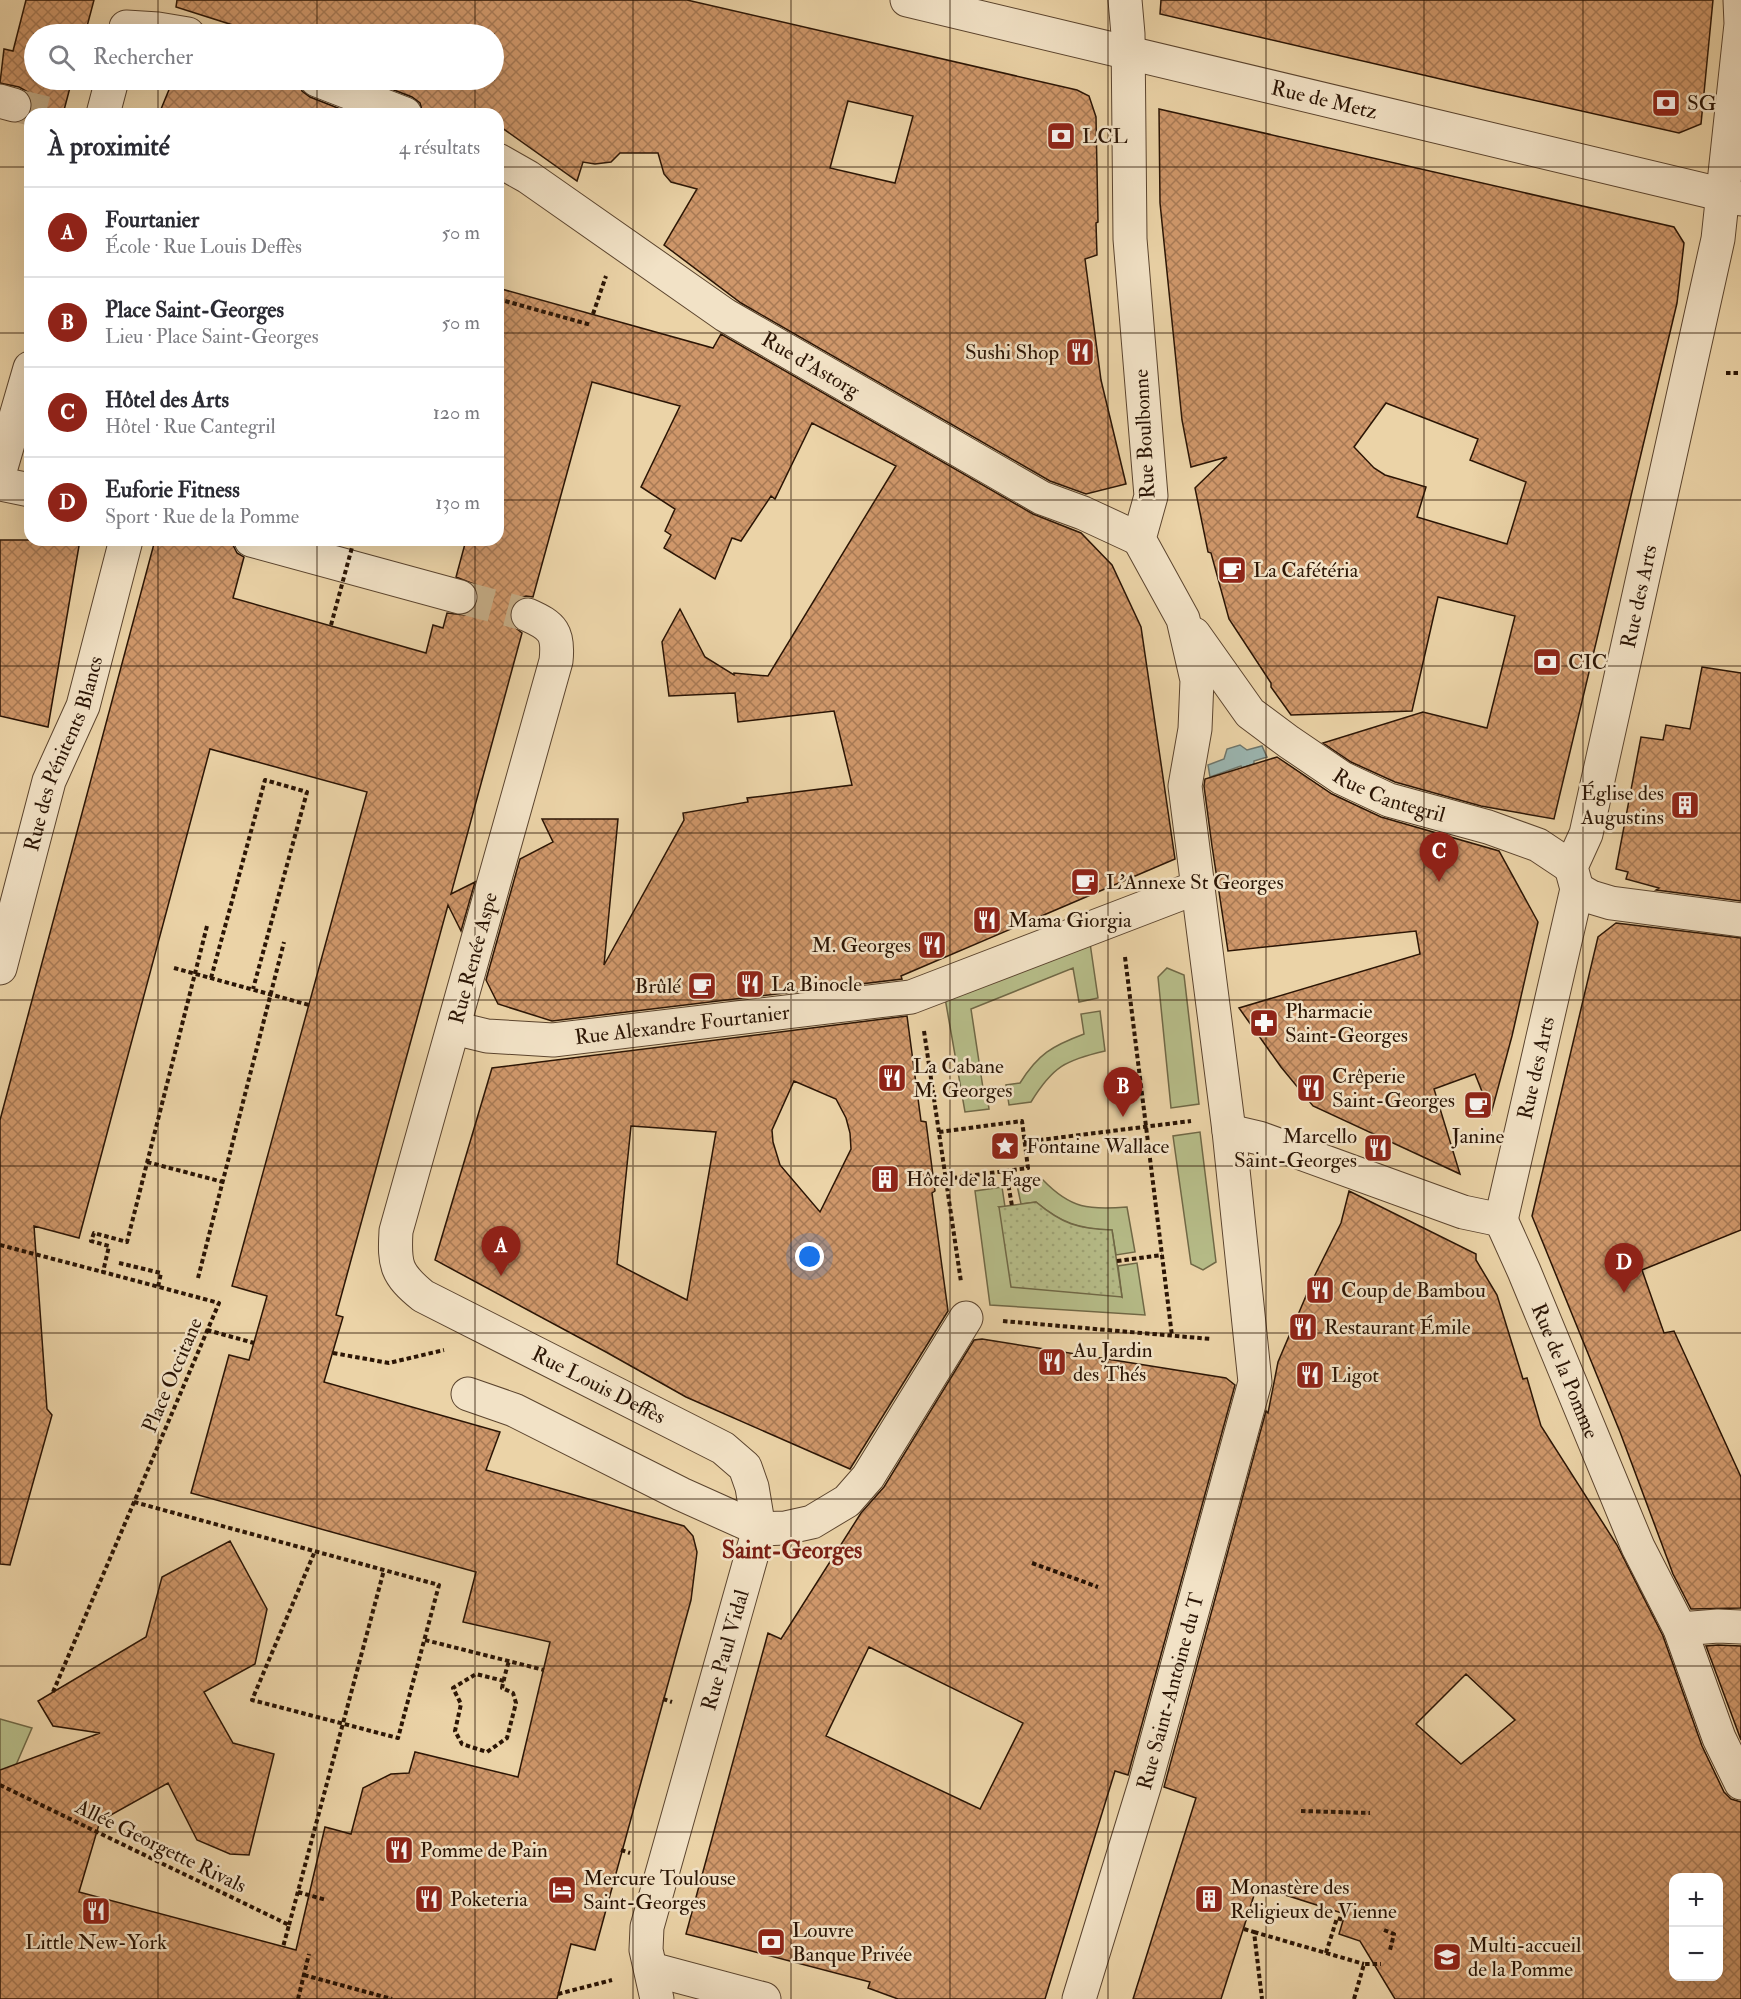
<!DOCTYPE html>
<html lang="fr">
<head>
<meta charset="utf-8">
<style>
	:root { --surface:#fff; --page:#f2f2f3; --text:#2b2b33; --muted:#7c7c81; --line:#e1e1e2; --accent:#8f2418 }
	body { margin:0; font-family:"IM FELL Double Pica",serif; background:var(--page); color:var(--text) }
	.controls { position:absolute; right:18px; bottom:18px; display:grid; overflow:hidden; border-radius:12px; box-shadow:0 6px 24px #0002 }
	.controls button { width:54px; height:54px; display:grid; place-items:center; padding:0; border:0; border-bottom:2px solid var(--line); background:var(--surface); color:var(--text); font:30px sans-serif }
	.you { position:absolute; left:810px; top:1257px; width:21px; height:21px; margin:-15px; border:4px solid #fff; border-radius:50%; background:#1a73e8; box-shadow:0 0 0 9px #1a73e833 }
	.badge { display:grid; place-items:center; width:39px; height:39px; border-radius:50%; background:var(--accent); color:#fff; font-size:20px; font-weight:700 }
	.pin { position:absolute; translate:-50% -50px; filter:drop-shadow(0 2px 3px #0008) }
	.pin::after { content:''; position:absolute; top:32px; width:21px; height:18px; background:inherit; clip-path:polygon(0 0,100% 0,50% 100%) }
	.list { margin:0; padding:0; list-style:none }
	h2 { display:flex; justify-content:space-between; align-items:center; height:78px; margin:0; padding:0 24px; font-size:26px }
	h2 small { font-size:20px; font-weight:400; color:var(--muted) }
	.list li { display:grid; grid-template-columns:39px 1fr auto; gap:18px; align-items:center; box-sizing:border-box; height:90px; padding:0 24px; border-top:2px solid var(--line) }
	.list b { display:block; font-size:22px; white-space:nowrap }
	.list p { margin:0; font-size:20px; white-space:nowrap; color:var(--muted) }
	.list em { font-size:20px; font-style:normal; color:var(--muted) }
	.icon { flex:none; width:33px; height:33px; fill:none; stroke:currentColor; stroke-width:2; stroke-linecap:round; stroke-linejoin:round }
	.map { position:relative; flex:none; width:1741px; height:1999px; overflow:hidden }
	.search { position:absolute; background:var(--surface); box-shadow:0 6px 24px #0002; left:24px; top:24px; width:480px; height:66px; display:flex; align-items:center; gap:15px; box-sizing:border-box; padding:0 21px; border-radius:33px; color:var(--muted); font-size:22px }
	.panel { position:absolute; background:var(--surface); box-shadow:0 6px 24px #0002; left:24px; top:108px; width:480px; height:438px; border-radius:18px }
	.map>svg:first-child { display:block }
	.green { fill:#b6bc88; stroke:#706846; stroke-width:1.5 }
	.park { fill:url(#park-dots); stroke:#706846; stroke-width:1.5 }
	.water { fill:#9bb6b1; stroke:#6e766c; stroke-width:1.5 }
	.building { fill:url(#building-cross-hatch); stroke:#2b1505; stroke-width:1.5; fill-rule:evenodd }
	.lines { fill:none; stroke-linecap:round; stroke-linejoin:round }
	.minor-tunnel { stroke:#c5ad87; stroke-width:33; stroke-dasharray:33 16; stroke-linecap:butt }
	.minor-casing { stroke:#5b442e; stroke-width:35 }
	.path { stroke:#2b1505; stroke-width:4; stroke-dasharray:4.5 3; stroke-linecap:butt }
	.minor { stroke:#f2e2c6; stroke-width:33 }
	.path-bridge { stroke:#2b1505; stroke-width:4; stroke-dasharray:4.5 3; stroke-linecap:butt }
	.grid { fill:none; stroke:#2b1505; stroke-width:1.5; stroke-opacity:0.55 }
	.labels { text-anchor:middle; stroke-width:5; stroke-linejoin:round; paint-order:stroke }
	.street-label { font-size:21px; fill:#2b1505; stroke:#f2e2c6 }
	.poi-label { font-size:21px; fill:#2b1505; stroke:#f2e2c6; text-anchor:start }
	.quarter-label { font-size:24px; font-weight:bold; fill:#7a1f14; stroke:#f2e2c6 }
</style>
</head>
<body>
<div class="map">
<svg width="1741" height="1999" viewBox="0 0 1741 1999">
	<defs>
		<pattern id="park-dots" width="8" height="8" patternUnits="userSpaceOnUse" patternTransform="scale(1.5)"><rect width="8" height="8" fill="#b6bc88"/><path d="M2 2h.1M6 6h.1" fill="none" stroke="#9da174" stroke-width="1.8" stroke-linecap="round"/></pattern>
		<pattern id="building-cross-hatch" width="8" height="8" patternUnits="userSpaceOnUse" patternTransform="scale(1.5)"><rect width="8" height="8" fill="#cf976a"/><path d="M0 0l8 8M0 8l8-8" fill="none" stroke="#a87a55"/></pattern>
	</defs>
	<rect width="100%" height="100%" fill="#ebd3a7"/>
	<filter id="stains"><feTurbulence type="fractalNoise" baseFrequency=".00333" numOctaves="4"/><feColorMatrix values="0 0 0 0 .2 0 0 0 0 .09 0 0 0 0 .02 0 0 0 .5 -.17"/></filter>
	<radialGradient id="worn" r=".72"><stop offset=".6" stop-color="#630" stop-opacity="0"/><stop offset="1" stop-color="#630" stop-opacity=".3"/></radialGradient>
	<path class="green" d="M1090 943 1098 998 1079 1002 1073 968 971 1009 983 1088H986L989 1109 965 1112 945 998Z
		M1167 968 1184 975 1199 1104 1171 1108 1158 977Z
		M1100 1011 1105 1051C1066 1060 1053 1066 1031 1102L1009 1105 1006 1085 1020 1083C1038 1054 1052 1046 1084 1034L1081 1014Z
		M1200 1132 1216 1262 1203 1270 1191 1264 1173 1136Z
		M1043 1180C1071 1209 1089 1210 1127 1207L1135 1252 1116 1255 1112 1230C1078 1229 1062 1223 1036 1202L1021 1204 1017 1185Z
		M1002 1187 1005 1207H999L1122 1297 1118 1266 1137 1263 1145 1315 990 1305 975 1191Z
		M0 1719 32 1728 9 1781 0 1776Z"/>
	<path class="park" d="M1036 1202C1062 1224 1078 1229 1112 1230L1122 1297 1011 1287 999 1207Z"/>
	<path class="water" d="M1240 745 1247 750 1262 746 1267 757 1254 761V764L1242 768 1241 766 1210 777 1208 765 1224 759 1227 749Z"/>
	<path class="building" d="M26 0H94L85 34H34V80H72L63 114H30L32 101 28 92 19 87 0 83 4 49 13 51Z
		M177 0H687L1077 90 1089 96 1096 117 1098 222 1096 223 1097 255 1085 259 1101 380 1126 484 1086 494 1050 481 741 303 664 245 697 189 671 182 664 174 658 153H620L611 162 595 164 583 162 577 181 498 125V114H423L420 103 412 97 368 80H494V34H261L176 7ZM848 101 913 116 895 183 830 168Z
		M1161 0H1713L1701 124 1679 133 1488 90 1160 14Z
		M173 80H299L302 91 310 97 353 114H159Z
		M1159 109 1674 227 1684 243 1677 303 1554 819 1481 806 1395 782 1351 762 1323 743 1423 712 1487 728 1515 616 1438 597 1412 711 1291 715 1271 687V683L1229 619 1211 553 1208 552 1195 488 1227 457 1191 467 1182 420 1160 203ZM1386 403 1478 439 1470 460 1526 482 1507 544 1417 517 1426 487 1385 475 1374 468 1354 447Z
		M498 288 713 348 721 334 1033 514 1081 533 1112 565 1141 627 1175 859 901 976 902 979 552 1021 498 1004 486 980 520 859 553 842 542 819H618L604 965 684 820 683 813 748 802 747 798 852 785 834 711 738 722 735 693 669 696 662 642 680 609 705 657 734 675V673L768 676 896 466 812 423 775 499 771 496 741 541 732 538 715 579 664 548 671 535 665 531 675 509 641 487 680 406 592 382 533 597 526 596 518 599 511 608 509 616 512 625 522 633 451 894 475 882 461 931 448 905 336 1315 343 1317 324 1382 500 1432 486 1470 684 1526 693 1536 697 1552 691 1600 595 1950 571 1944 557 1999H0V1770L100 1733 53 1726 38 1701 146 1637 162 1577 230 1541 267 1609 255 1664 204 1692 233 1743 274 1754 249 1855 230 1854 197 1840 168 1783 100 1821 79 1892 296 1950 325 1827 351 1834 363 1788 391 1774 409 1773 415 1752 518 1777 550 1642 463 1622 476 1572 191 1493 229 1355 249 1360 267 1296 232 1286 367 792 210 749 79 1238 34 1226 47 1409 52 1415 10 1565 0 1564V1120L155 540H233V545L237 553 244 557 233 598 426 653 433 625 443 628 447 613 465 615 474 610 478 602V593L474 584 456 577 466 540H498Z
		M0 540H80L48 727 0 716Z
		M1702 667 1741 673V901L1656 890 1659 888 1626 879 1628 872 1616 869 1641 737 1663 740 1666 725 1690 729Z
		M1277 757 1332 794 1381 817 1499 851 1538 922 1512 1036 1491 1114 1475 1074 1434 1089 1460 1174 1313 1106 1281 1067 1239 1008 1420 954 1416 931 1228 951 1212 846 1204 786 1205 779Z
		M1616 923 1741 938V1230L1642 1270 1664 1333 1674 1331 1741 1477V1608L1691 1609 1673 1574 1620 1432 1532 1216 1598 937Z
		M907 1016 921 1121 926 1122 935 1191 932 1193 948 1311 850 1469 686 1397 606 1352 435 1260 492 1068ZM794 1081 836 1099 846 1118 850 1133 851 1149 820 1212 780 1165 773 1142 772 1130ZM631 1126 716 1132 687 1300 617 1264Z
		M1349 1191 1476 1254V1260L1497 1295 1523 1379 1527 1378 1541 1426 1617 1545 1663 1636 1702 1746 1724 1792 1731 1799 1741 1802V1999H1395L1360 1941 1339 1934 1345 1914 1257 1886 1221 1999H1133L1196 1798 1164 1787 1266 1411 1268 1413 1278 1362 1314 1277 1341 1223ZM1466 1674 1515 1720 1461 1764 1416 1724ZM1674 1878H1719V1977H1674Z
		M982 1339 1226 1378 1235 1385 1128 1775 1115 1771 1045 1999H898L868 1988 870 1982 686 1934 768 1633 781 1639 861 1513 884 1487 974 1340ZM869 1647 1023 1723 980 1809 826 1736Z
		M1718 1645 1741 1646V1740L1706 1646Z"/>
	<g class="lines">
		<path class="minor-tunnel" d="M14 105 51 114
			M460 597 528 615"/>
		<g class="minor-casing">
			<g id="minor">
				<path id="s1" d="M907 0 1741 199"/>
				<path d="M126 27 158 29 188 34"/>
				<path d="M317 80 405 114"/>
				<path d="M0 101 14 105"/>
				<path d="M103 114 112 80"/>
				<path id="s2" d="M498 160 528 177 725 315 1042 498 1083 513 1139 539"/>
				<path d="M0 471 30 368"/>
				<path d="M0 484 30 490"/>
				<path d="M251 540 460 597"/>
				<path id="s3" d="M528 615C553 626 559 633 556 661L396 1231C394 1265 396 1274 423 1296L723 1448 745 1467 752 1487 759 1529 647 1927 646 1950 657 1999"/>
				<path id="s4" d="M1194 634 1250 713 1289 742 1342 778 1389 800 1488 827 1538 845 1571 867"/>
				<path d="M1577 889 1591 897 1611 903 1741 920"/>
				<path id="s5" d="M0 968 49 781 83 706 126 540"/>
				<path id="s6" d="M454 1028 487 1036 553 1040 911 997 1198 887"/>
				<path d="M1229 1131 1259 1138 1463 1212 1501 1220"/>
				<path id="s7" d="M1501 1220 1577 889 1571 867 1586 834 1718 239 1741 24 1740 0"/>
				<path id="s8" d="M1501 1220 1524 1271 1638 1547 1680 1629 1719 1738 1741 1783"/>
				<path d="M468 1394 514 1410 681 1494 759 1529 785 1528 812 1522 847 1501 868 1477 966 1318"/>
				<path d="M1680 1629 1718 1626 1741 1627"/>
				<path d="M651 1969 764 1999"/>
				<path id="s9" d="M1079 1999 1145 1784 1255 1382 1229 1131 1185 786 1195 729 1197 680 1183 619 1139 539 1151 496 1130 239 1128 34 1125 0"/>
			</g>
		</g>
		<path class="path" d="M498 299 591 325
			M593 314 606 276
			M1726 373H1741
			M1125 957 1172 1336
			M174 968 309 1005
			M211 978 265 780 307 792 253 989
			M924 1031 961 1282
			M939 1132 1022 1121 1028 1168 946 1179
			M1024 1142 1191 1121
			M147 1162 223 1182
			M1006 1171 1012 1206
			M0 1245 103 1272
			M1117 1261 1162 1255
			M119 1263 161 1273 158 1287
			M198 1278 284 942
			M1003 1321 1211 1339
			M207 1330 254 1343
			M333 1353 389 1363 444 1350
			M134 1502 439 1585 398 1738 252 1700 315 1551
			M1032 1563 1098 1587
			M425 1640 544 1670
			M504 1681 476 1674 453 1688 461 1704 455 1731 462 1744 487 1752 507 1738 516 1703 513 1693 502 1688C504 1679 506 1670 509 1661
			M53 1692 219 1303 103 1272 109 1246 91 1241 94 1233 127 1242 207 926
			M663 1699 672 1702
			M0 1785 289 1925 283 1947
			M1301 1811 1370 1813
			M621 1850 630 1853
			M298 1892 326 1900
			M289 1925 384 1570
			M1244 1929 1254 1932 1262 1999
			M1384 1930 1394 1934 1390 1950
			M1254 1932 1364 1964
			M1326 1953 1337 1918 1344 1920
			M304 1975 392 1999
			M558 1994 612 1980
			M298 1999 309 1954
			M1354 1999 1364 1964H1381"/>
		<use href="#minor" class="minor"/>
		<path class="path-bridge" d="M331 625 354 540"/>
	</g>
	<path class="grid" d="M158 0V34M317 0V34M475 0V34M633 0V1999M791 0V1999M950 0V1999M1108 0V1999M1266 0V1999M1424 0V1999M1583 0V1999M158 80V114M317 80V114M475 80V114M0 167H30M498 167H1741M0 333H30M498 333H1741M0 500H30M498 500H1741M158 540V1999M317 540V1999M475 540V1999M0 666H1741M0 833H1741M0 1000H1741M0 1166H1741M0 1333H1741M0 1499H1741M0 1666H1741M0 1832H1741"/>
	<defs>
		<g id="bank-square" transform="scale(1.5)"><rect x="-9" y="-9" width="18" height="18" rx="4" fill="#8f2418" stroke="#f2e2c6"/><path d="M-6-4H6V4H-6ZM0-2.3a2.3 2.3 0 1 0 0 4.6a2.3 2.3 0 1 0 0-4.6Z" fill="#fff"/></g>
		<g id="restaurant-square" transform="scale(1.5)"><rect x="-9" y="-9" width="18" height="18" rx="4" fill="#8f2418" stroke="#f2e2c6"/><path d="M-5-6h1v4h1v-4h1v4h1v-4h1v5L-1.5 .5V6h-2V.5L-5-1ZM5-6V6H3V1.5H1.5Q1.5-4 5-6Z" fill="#fff"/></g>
		<g id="cafe-square" transform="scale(1.5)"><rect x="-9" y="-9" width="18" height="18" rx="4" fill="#8f2418" stroke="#f2e2c6"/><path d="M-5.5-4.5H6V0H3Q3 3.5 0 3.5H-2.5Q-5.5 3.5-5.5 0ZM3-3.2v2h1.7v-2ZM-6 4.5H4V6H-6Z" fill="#fff"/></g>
		<g id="building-square" transform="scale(1.5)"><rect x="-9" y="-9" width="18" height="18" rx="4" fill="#8f2418" stroke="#f2e2c6"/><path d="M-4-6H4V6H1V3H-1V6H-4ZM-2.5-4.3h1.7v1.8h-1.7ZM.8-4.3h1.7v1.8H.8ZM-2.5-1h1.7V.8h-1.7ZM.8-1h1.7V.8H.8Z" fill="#fff"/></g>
		<g id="pharmacy-square" transform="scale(1.5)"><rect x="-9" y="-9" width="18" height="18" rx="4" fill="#8f2418" stroke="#f2e2c6"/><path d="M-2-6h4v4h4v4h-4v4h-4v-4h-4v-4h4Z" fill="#fff"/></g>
		<g id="sight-square" transform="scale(1.5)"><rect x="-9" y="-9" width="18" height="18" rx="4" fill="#8f2418" stroke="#f2e2c6"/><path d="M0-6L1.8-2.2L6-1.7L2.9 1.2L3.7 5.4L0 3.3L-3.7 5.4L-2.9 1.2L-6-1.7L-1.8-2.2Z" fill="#fff"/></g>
		<g id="hotel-square" transform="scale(1.5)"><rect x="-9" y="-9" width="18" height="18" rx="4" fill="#8f2418" stroke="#f2e2c6"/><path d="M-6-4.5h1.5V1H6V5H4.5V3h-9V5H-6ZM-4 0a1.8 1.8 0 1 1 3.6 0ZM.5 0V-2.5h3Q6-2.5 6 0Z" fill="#fff"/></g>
		<g id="school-square" transform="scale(1.5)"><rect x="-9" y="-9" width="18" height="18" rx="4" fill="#8f2418" stroke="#f2e2c6"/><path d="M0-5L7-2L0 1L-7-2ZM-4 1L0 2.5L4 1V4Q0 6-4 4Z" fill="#fff"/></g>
	</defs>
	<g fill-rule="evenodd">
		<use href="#bank-square" x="1666" y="103"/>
		<use href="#bank-square" x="1061" y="136"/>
		<use href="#restaurant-square" x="1080" y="352"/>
		<use href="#cafe-square" x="1232" y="570"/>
		<use href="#bank-square" x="1547" y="662"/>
		<use href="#building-square" x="1685" y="805"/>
		<use href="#cafe-square" x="1085" y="882"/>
		<use href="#restaurant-square" x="987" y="920"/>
		<use href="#restaurant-square" x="932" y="945"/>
		<use href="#restaurant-square" x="750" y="984"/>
		<use href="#cafe-square" x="702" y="986"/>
		<use href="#pharmacy-square" x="1264" y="1023"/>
		<use href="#restaurant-square" x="892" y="1078"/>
		<use href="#restaurant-square" x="1311" y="1088"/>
		<use href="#cafe-square" x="1478" y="1105"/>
		<use href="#sight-square" x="1005" y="1146"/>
		<use href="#restaurant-square" x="1378" y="1148"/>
		<use href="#building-square" x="885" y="1179"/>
		<use href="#restaurant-square" x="1320" y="1290"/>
		<use href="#restaurant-square" x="1303" y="1327"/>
		<use href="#restaurant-square" x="1052" y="1362"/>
		<use href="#restaurant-square" x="1310" y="1375"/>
		<use href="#restaurant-square" x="399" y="1850"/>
		<use href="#hotel-square" x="562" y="1890"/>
		<use href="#restaurant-square" x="429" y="1899"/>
		<use href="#building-square" x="1209" y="1899"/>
		<use href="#restaurant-square" x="96" y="1911"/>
		<use href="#bank-square" x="771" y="1942"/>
		<use href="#school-square" x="1447" y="1957"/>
	</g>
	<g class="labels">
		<g class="street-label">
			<text dy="7" stroke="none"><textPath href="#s1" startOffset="429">Rue de Metz</textPath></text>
			<text dy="7" stroke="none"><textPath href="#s2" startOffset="374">Rue d'Astorg</textPath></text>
			<text transform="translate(1144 434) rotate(-93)" y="7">Rue Boulbonne</text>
			<text dy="7" stroke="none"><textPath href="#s7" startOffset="642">Rue des Arts</textPath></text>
			<text dy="7" stroke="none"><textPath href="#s5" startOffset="224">Rue des Pénitents Blancs</textPath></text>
			<text dy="7" stroke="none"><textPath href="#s4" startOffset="260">Rue Cantegril</textPath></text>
			<text transform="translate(473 958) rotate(-75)" y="7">Rue Renée Aspe</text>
			<text dy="7" stroke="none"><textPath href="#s6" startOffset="230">Rue Alexandre Fourtanier</textPath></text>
			<text dy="7" stroke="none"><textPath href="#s7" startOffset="156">Rue des Arts</textPath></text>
			<text dy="7" stroke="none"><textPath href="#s8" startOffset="164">Rue de la Pomme</textPath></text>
			<text transform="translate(172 1375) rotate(-67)" y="7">Place Occitane</text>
			<text dy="7" stroke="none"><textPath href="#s3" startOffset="924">Rue Louis Deffès</textPath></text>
			<text transform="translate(725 1650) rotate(-74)" y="7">Rue Paul Vidal</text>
			<text dy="7" stroke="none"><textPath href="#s9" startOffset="321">Rue Saint-Antoine du T</textPath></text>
			<text transform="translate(161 1846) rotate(26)" y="7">Allée Georgette Rivals</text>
		</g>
		<g class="poi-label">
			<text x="1687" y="110">SG</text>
			<text x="1082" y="143">LCL</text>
			<text x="1059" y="359" text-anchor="end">Sushi Shop</text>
			<text x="1253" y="577">La Cafétéria</text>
			<text x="1568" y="669">CIC</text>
			<text x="1664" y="800" text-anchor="end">Église des<tspan x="1664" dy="24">Augustins</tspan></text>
			<text x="1106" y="889">L'Annexe St Georges</text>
			<text x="1008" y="927">Mama Giorgia</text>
			<text x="911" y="952" text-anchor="end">M. Georges</text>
			<text x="771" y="991">La Binocle</text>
			<text x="681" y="993" text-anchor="end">Brûlé</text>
			<text x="1285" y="1018">Pharmacie<tspan x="1285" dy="24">Saint-Georges</tspan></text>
			<text x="913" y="1073">La Cabane<tspan x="913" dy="24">M. Georges</tspan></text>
			<text x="1332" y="1083">Crêperie<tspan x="1332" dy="24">Saint-Georges</tspan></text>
			<text x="1357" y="1143" text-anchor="end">Marcello<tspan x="1357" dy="24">Saint-Georges</tspan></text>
			<text x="1478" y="1143" text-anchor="middle">Janine</text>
			<text x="1026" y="1153">Fontaine Wallace</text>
			<text x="906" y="1186">Hôtel de la Fage</text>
			<text x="1341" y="1297">Coup de Bambou</text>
			<text x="1324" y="1334">Restaurant Émile</text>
			<text x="1073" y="1357">Au Jardin<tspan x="1073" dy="24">des Thés</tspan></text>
			<text x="1331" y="1382">Ligot</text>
			<text x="420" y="1857">Pomme de Pain</text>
			<text x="583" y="1885">Mercure Toulouse<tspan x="583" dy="24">Saint-Georges</tspan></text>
			<text x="1230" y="1894">Monastère des<tspan x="1230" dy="24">Religieux de Vienne</tspan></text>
			<text x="450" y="1906">Poketeria</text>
			<text x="792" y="1937">Louvre<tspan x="792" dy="24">Banque Privée</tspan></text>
			<text x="96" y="1949" text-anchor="middle">Little New-York</text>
			<text x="1468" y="1952">Multi-accueil<tspan x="1468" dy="24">de la Pomme</tspan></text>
		</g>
		<g class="quarter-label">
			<text x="792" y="1558">Saint-Georges</text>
		</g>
	</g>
	<rect width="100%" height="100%" filter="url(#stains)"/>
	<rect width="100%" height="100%" fill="url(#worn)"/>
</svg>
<div class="controls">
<button>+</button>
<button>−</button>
</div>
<div class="you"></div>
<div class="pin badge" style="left:501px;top:1276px">A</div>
<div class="pin badge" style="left:1123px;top:1117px">B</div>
<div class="pin badge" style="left:1439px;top:882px">C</div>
<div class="pin badge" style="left:1624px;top:1293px">D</div>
<div class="search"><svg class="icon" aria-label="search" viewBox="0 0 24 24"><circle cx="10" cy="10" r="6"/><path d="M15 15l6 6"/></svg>Rechercher</div>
<section class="panel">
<h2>À proximité<small>4 résultats</small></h2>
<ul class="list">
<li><span class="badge">A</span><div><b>Fourtanier</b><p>École · Rue Louis Deffès</p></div><em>50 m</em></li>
<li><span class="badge">B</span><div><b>Place Saint-Georges</b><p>Lieu · Place Saint-Georges</p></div><em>50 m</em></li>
<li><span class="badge">C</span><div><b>Hôtel des Arts</b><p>Hôtel · Rue Cantegril</p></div><em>120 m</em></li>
<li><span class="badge">D</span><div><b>Euforie Fitness</b><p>Sport · Rue de la Pomme</p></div><em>130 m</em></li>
</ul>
</section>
</div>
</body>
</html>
